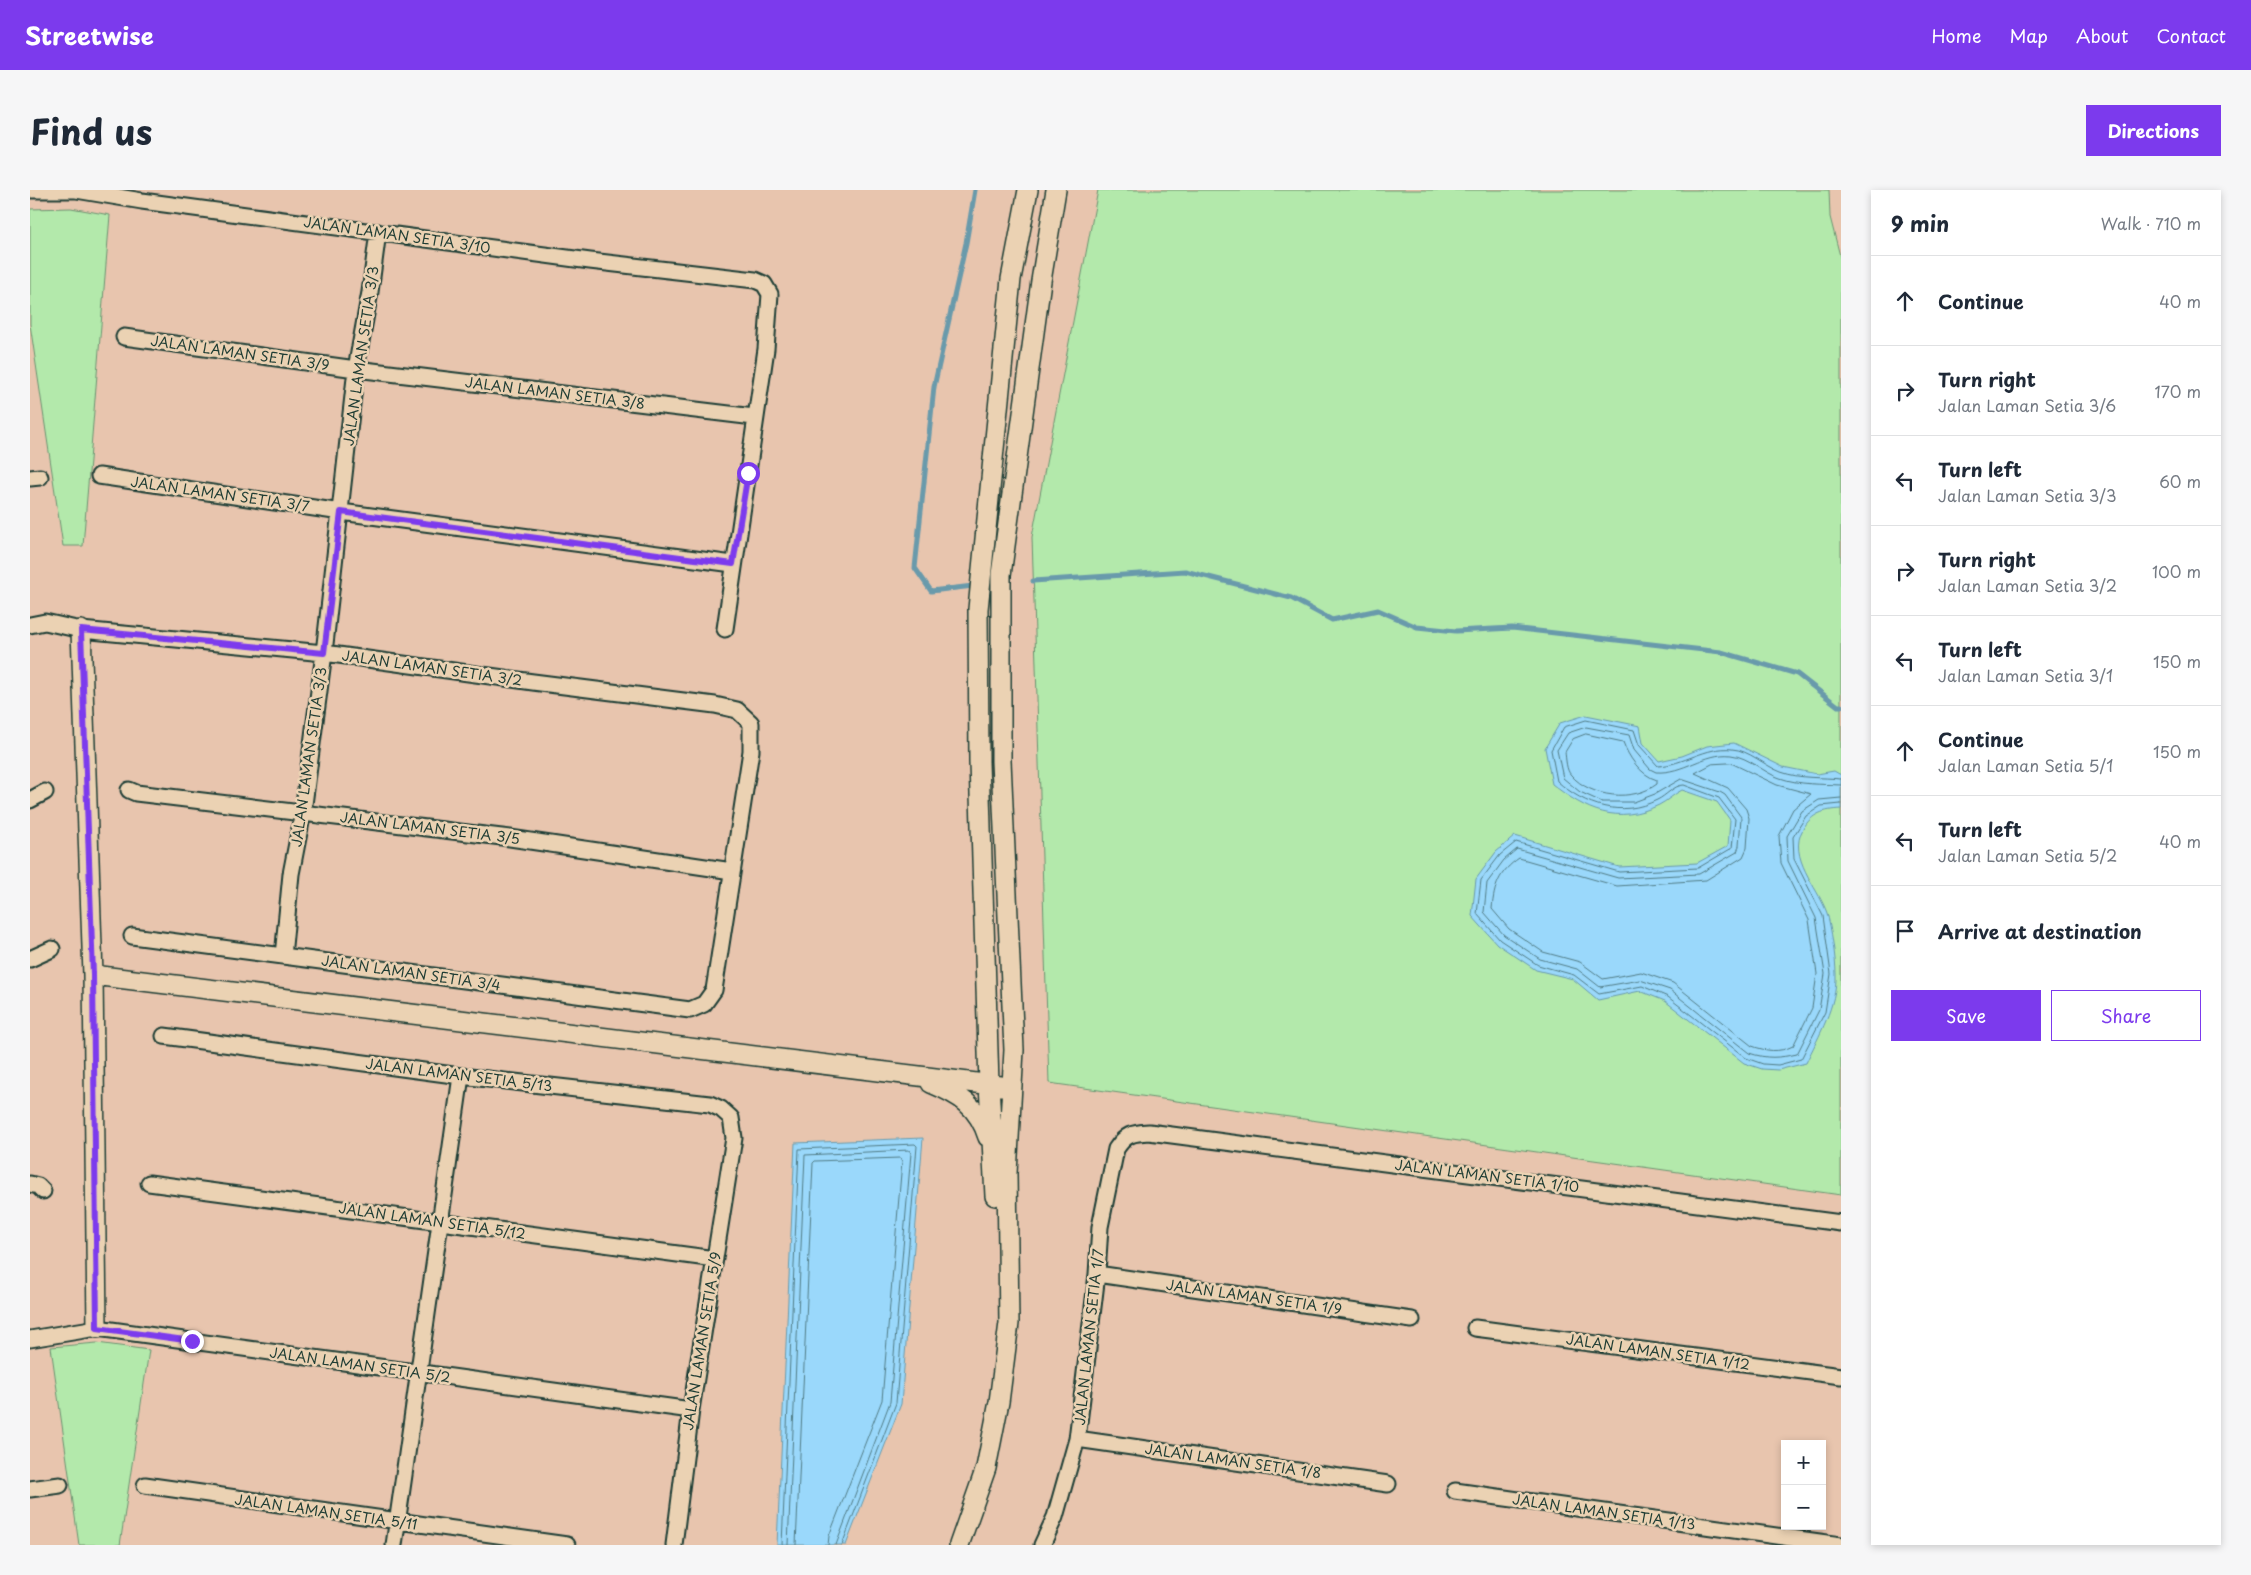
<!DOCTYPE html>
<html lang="en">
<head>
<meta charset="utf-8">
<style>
	:root { --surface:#fff; --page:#f6f6f7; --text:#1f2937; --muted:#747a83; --line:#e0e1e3; --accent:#7c3aed }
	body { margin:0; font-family:"Playpen Sans",sans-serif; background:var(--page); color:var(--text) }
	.controls { position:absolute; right:15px; bottom:15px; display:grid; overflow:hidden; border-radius:0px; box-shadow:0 2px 8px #0003 }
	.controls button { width:45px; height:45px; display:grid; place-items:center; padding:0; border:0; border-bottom:1px solid var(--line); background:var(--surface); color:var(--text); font:25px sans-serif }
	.stop { position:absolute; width:15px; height:15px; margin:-11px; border:4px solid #7c3aed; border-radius:50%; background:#fff }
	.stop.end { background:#7c3aed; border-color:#fff; box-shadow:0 1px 5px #0008 }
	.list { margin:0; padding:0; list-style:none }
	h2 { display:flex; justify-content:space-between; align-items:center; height:65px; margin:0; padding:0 20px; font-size:21px }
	h2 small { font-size:16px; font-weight:400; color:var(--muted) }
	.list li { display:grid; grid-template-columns:32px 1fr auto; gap:15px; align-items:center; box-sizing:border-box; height:90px; padding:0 20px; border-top:1px solid var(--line) }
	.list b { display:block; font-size:19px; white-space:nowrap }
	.list p { margin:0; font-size:16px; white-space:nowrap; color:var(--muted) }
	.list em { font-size:16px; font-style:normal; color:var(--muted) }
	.actions { display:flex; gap:10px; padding:15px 20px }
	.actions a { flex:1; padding:11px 0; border:1px solid var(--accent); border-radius:0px; text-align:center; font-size:18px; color:var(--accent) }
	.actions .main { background:var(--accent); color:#fff }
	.icon { flex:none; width:28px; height:28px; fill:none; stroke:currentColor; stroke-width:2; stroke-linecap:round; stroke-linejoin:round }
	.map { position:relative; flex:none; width:1811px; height:1355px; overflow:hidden; border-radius:0px }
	header { display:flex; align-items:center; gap:30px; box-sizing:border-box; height:70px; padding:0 25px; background:var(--accent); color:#fff }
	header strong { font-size:24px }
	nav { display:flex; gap:28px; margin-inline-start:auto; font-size:18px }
	.intro { display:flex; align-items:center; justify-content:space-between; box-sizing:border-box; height:120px; padding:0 30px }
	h1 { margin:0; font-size:35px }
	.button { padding:12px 22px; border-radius:0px; background:var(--accent); color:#fff; font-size:18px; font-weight:700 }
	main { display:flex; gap:30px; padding:0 30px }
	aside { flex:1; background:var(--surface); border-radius:0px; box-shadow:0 2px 8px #0003 }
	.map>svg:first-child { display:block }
	.green { fill:#b3e9ab; stroke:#699370 }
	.water { fill:#9ad8fb; stroke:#699aab }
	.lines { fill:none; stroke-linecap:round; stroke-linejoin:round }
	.shore { stroke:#507b84; stroke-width:1 }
	.stream { stroke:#699aab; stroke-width:5 }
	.minor-casing { stroke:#1f3d34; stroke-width:19 }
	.tertiary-casing { stroke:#1f3d34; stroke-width:22 }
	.minor { stroke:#ebd2b3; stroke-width:15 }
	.tertiary { stroke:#ebd2b3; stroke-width:19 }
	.route { stroke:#7c3aed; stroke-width:6 }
	.labels { text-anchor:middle; stroke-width:5; stroke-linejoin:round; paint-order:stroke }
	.street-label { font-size:14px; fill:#1f3d34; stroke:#ebd2b3 }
</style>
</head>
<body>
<header>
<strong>Streetwise</strong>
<nav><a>Home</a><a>Map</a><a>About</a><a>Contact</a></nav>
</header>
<div class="intro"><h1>Find us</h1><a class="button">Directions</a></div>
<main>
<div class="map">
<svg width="1811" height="1355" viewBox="0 0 1811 1355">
	<rect width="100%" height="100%" fill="#e8c5ae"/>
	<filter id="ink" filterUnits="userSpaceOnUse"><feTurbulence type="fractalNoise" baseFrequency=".02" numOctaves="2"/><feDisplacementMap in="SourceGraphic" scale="10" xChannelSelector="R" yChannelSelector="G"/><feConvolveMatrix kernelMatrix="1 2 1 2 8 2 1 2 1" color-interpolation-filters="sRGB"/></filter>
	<g filter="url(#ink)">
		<path class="green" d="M1068 0H1799L1800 27 1811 70V1005L1019 893 1002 347Z
			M41 18 80 25 53 356H33L0 134V19Z
			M67 1153 119 1160 90 1355H49L21 1157Z"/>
		<path class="water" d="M1556 525 1610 536 1613 553 1629 571 1652 566 1677 556 1704 553 1753 577 1787 584 1804 581 1811 585V619C1794 620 1782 623 1773 639 1757 667 1788 697 1797 723 1801 736 1806 770 1806 784 1807 816 1789 845 1776 873L1748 880 1732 879 1714 873 1635 811 1610 801 1568 810 1543 789 1506 780 1467 754 1442 726 1446 689 1466 662 1485 646 1589 677 1667 673 1698 656 1700 630 1687 612 1652 600C1644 604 1637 611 1629 615 1587 635 1556 621 1522 594L1515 558 1530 533Z
			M893 948 871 1214 816 1355H747L765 953Z"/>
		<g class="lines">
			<path class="shore" d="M1556 544 1593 552C1598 566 1610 585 1627 590V594C1603 612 1561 608 1541 585 1536 580 1536 569 1535 562L1543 549Z
				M1701 573 1747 595 1781 604 1763 619 1749 646 1751 673 1779 730 1787 784 1782 818 1763 856C1749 863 1736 861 1722 856L1643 793 1611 782 1573 789 1550 772 1513 762 1479 739 1462 719C1464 696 1469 682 1489 668L1587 696 1676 690 1713 667 1717 658 1719 628 1716 619 1698 598 1665 583 1682 574Z
				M1811 589C1792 587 1770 589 1751 582 1735 576 1719 560 1702 559 1676 556 1653 575 1628 576L1609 555 1604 540 1556 530 1534 537 1521 560 1527 591C1555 616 1591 628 1627 610 1636 606 1644 595 1654 595L1689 608 1705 629 1702 658 1668 678 1589 682 1486 652 1470 665 1451 690 1447 724 1470 750 1508 775 1544 785 1569 804 1612 796 1638 807 1716 868 1733 874 1748 875 1771 869 1795 822 1801 784 1793 726 1764 669 1763 647 1776 626 1791 616 1811 614
				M1811 595C1791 594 1770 595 1750 588 1734 583 1719 567 1701 565 1675 562 1653 584 1626 582L1620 579 1604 560 1599 545 1556 537 1538 543 1527 560 1533 588 1550 602 1572 612H1604L1625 604 1651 589 1690 602 1695 605 1711 627 1709 656 1707 662 1669 684 1588 688 1487 659 1474 670 1457 693 1454 722 1474 745 1510 769 1547 779 1570 797 1610 790 1640 800 1719 863C1737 869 1749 868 1767 864L1789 820 1795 784 1786 728 1758 671 1757 646 1772 621 1789 610 1811 608
				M752 1355 769 959 885 954 887 956 866 1213 812 1355
				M758 1355 775 965 879 960 881 963 860 1212 806 1355
				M766 1355 783 973 785 971 870 968 872 971 852 1210 799 1346 798 1355"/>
			<path class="stream" d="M1003 391 1155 381 1261 408 1302 430 1348 420 1387 437 1426 441 1482 438 1691 462 1767 484 1808 516H1811
				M943 396 901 401 885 378 904 197 936 53 945 0"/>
			<g class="minor-casing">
				<path id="minor" d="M0 0H46L112 11 560 71 725 90 734 94 740 104 736 159 695 439
					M94 147 326 179 724 227
					M69 286 311 322 703 374
					M0 288 10 287
					M0 435 15 432 51 440 294 463 503 492 685 515 707 520 721 533V561L684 800 674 814 660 820 102 746
					M99 600 106 603 480 648 702 681
					M0 610 15 602
					M253 766 261 684 273 622 294 463 326 179 340 102 348 42
					M0 769 22 759
					M134 846 431 886 680 914 691 919 701 928 704 948 661 1220 644 1355
					M119 993 685 1069
					M0 994 8 996 13 1001
					M1067 1084 1382 1130
					M1445 1138 1811 1186
					M0 1149 67 1138 661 1220
					M1047 1249 1358 1294
					M115 1295 537 1355
					M0 1299 30 1295
					M1425 1301 1811 1355
					M364 1355 431 886
					M1012 1355 1025 1327 1047 1249 1067 1084 1070 1037 1086 959C1096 944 1102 943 1119 942L1811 1033"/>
			</g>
			<g class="tertiary-casing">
				<path id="tertiary" d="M51 440 63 785 67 1138
					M63 785 971 896
					M901 893C930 905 948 916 958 947
					M965 1006 959 894 949 572 948 419 981 89 998 0
					M929 1355 956 1278 969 1212 979 1133 977 983 984 860 971 571V385L1011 91 1026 0"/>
			</g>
			<use href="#minor" class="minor"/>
			<use href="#tertiary" class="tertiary"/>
		</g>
	</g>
	<g class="lines" filter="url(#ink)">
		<path class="route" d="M162 1151 67 1138 63 785 51 440 294 463 311 322 703 374 718 283"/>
	</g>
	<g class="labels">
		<g class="street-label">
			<text transform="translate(367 45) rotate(8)" y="5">JALAN LAMAN SETIA 3/10</text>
			<text transform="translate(210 163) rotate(8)" y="5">JALAN LAMAN SETIA 3/9</text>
			<text transform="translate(331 166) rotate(-82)" y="5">JALAN LAMAN SETIA 3/3</text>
			<text transform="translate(525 203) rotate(7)" y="5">JALAN LAMAN SETIA 3/8</text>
			<text transform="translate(190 304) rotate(8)" y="5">JALAN LAMAN SETIA 3/7</text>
			<text transform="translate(402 478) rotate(8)" y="5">JALAN LAMAN SETIA 3/2</text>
			<text transform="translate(279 567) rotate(-82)" y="5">JALAN LAMAN SETIA 3/3</text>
			<text transform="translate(400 638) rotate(7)" y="5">JALAN LAMAN SETIA 3/5</text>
			<text transform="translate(381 783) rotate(8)" y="5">JALAN LAMAN SETIA 3/4</text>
			<text transform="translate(429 885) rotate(7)" y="5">JALAN LAMAN SETIA 5/13</text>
			<text transform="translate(1457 986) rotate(7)" y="5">JALAN LAMAN SETIA 1/10</text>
			<text transform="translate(402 1031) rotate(8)" y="5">JALAN LAMAN SETIA 5/12</text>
			<text transform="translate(1224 1107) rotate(8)" y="5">JALAN LAMAN SETIA 1/9</text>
			<text transform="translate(1059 1147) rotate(-84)" y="5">JALAN LAMAN SETIA 1/7</text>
			<text transform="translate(672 1151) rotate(-81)" y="5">JALAN LAMAN SETIA 5/9</text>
			<text transform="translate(1628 1162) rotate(8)" y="5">JALAN LAMAN SETIA 1/12</text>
			<text transform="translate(330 1175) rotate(8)" y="5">JALAN LAMAN SETIA 5/2</text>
			<text transform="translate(1203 1271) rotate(8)" y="5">JALAN LAMAN SETIA 1/8</text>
			<text transform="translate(296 1322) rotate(8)" y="5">JALAN LAMAN SETIA 5/11</text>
			<text transform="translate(1574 1322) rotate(8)" y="5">JALAN LAMAN SETIA 1/13</text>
		</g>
	</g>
</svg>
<div class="controls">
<button>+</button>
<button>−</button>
</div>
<div class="stop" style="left:718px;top:283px"></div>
<div class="stop end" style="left:162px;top:1151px"></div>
</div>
<aside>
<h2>9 min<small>Walk · 710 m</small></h2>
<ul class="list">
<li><svg class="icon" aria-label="ahead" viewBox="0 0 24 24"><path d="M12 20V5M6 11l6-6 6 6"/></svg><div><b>Continue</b></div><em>40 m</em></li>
<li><svg class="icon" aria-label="right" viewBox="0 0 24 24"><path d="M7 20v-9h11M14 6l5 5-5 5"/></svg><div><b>Turn right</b><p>Jalan Laman Setia 3/6</p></div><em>170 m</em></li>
<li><svg class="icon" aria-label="left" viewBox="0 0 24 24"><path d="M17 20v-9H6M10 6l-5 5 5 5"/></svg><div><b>Turn left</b><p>Jalan Laman Setia 3/3</p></div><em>60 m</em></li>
<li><svg class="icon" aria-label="right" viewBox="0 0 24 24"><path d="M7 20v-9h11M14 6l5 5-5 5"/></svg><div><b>Turn right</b><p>Jalan Laman Setia 3/2</p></div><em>100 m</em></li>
<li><svg class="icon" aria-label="left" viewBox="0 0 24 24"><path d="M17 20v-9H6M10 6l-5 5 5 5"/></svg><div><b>Turn left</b><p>Jalan Laman Setia 3/1</p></div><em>150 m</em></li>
<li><svg class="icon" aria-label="ahead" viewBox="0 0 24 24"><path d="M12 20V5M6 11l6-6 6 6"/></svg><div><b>Continue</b><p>Jalan Laman Setia 5/1</p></div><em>150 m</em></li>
<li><svg class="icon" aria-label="left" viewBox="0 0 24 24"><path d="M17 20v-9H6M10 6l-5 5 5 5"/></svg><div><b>Turn left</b><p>Jalan Laman Setia 5/2</p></div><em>40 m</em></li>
<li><svg class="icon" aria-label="arrive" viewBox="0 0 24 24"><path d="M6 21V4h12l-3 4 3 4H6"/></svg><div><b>Arrive at destination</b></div></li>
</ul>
<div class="actions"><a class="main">Save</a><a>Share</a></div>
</aside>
</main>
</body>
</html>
